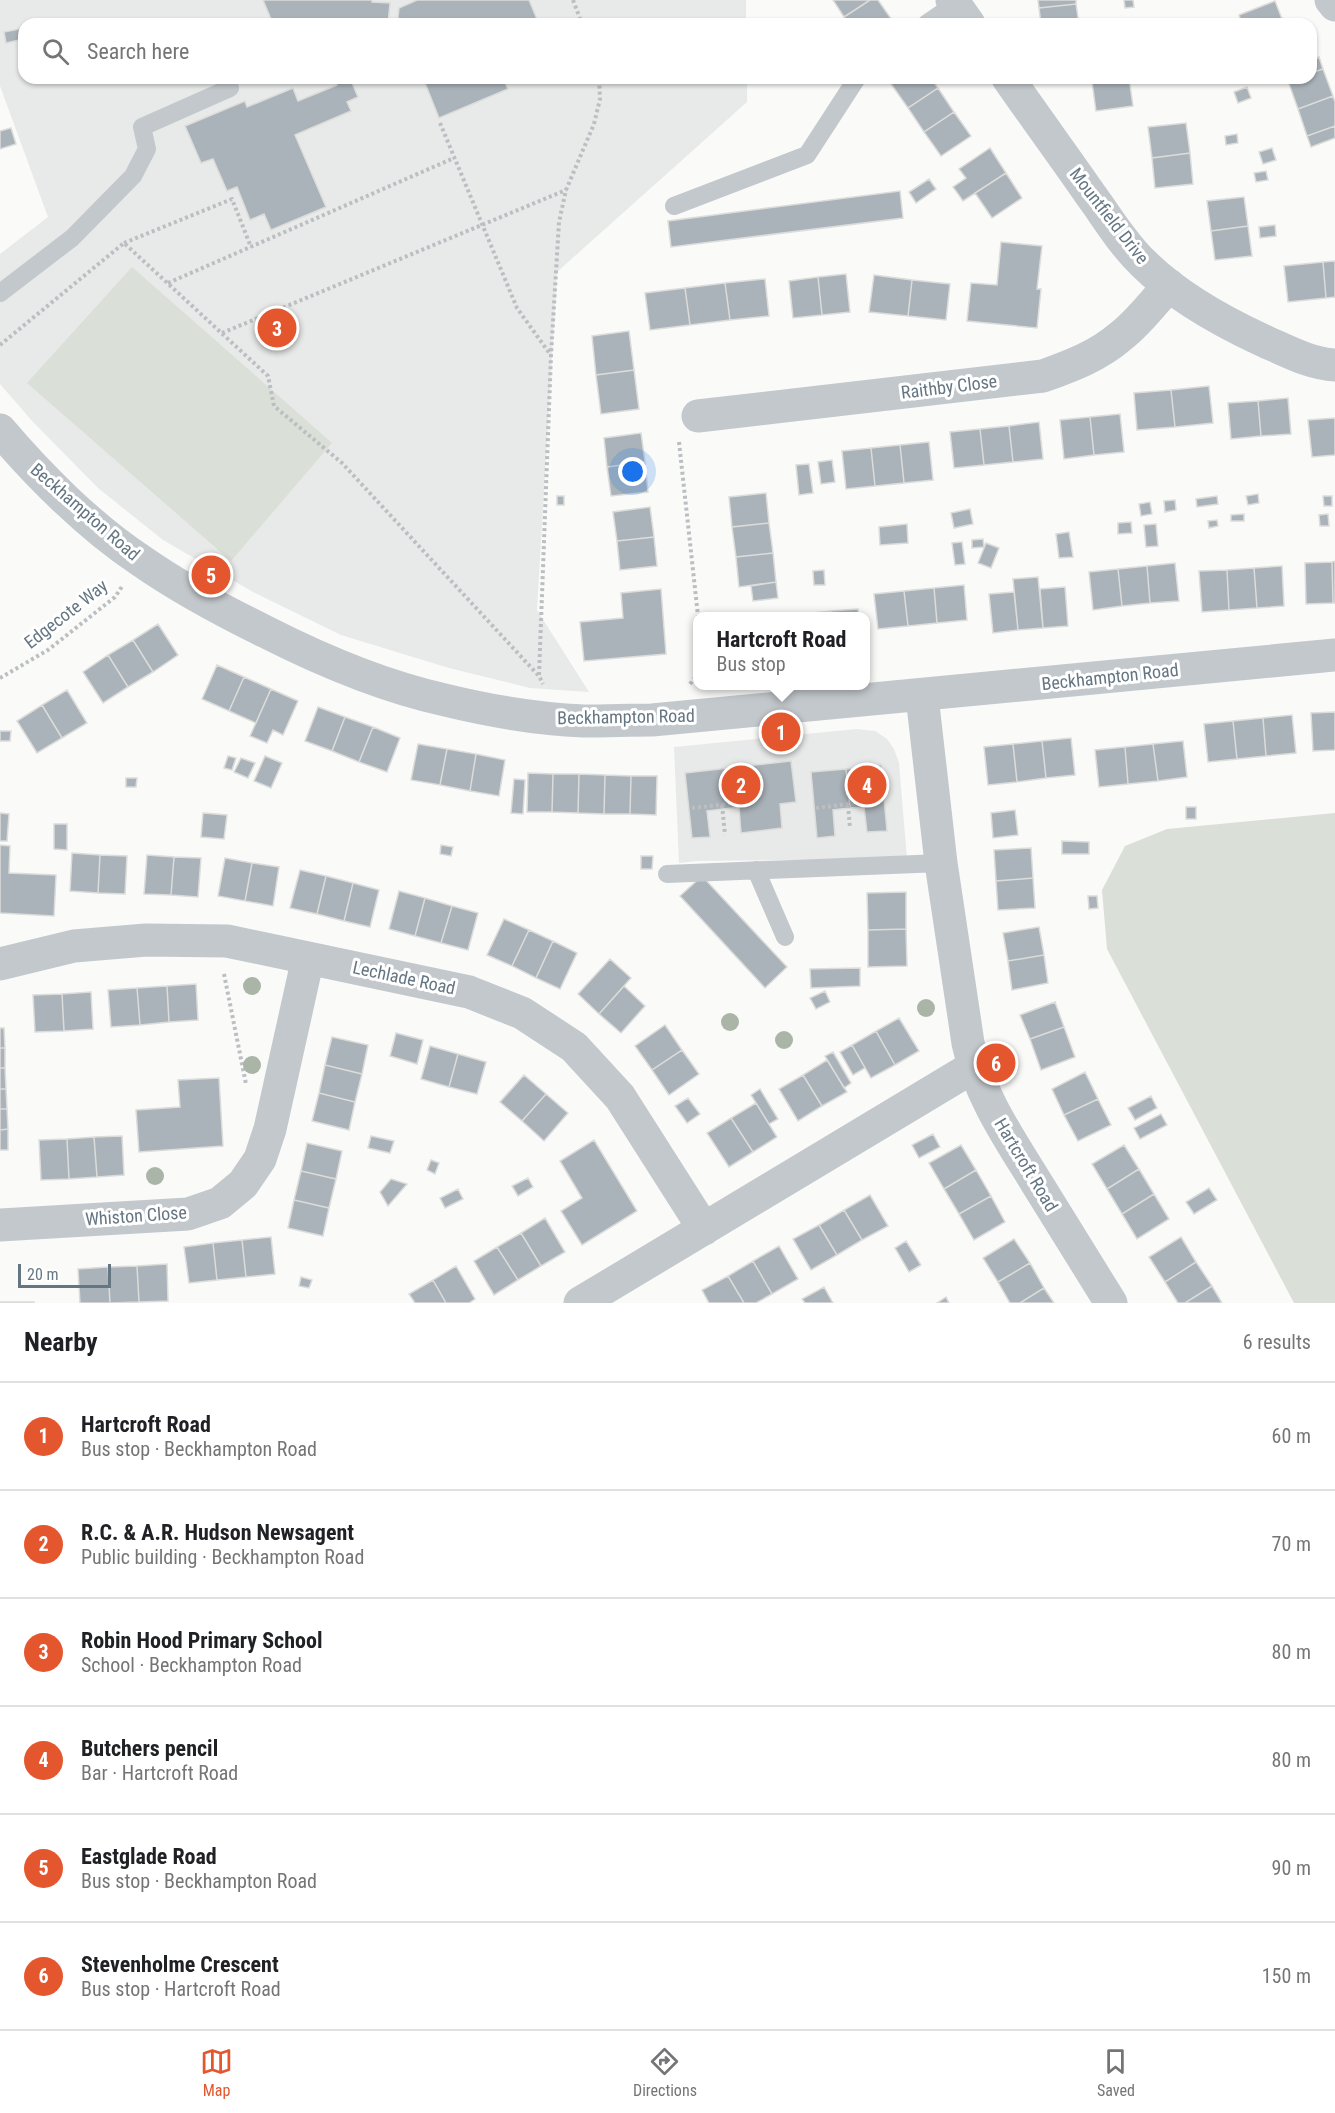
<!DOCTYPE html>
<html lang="en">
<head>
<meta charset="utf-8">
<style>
	:root { --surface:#fff; --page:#f6f6f6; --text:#202124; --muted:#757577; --line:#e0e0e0; --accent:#e4572e }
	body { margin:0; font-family:"Roboto Condensed",sans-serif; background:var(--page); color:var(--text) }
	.scale { position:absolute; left:18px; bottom:15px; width:93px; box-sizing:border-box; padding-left:6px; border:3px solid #657683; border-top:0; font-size:16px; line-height:21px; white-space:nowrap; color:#657683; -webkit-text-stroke:4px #fff; paint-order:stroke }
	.you { position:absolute; left:633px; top:472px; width:21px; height:21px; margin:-15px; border:4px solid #fff; border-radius:50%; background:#1a73e8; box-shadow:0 0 0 9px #1a73e833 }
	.badge { display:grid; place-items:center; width:39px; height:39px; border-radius:50%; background:var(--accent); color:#fff; font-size:20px; font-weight:700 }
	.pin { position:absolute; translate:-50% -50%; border:3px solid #fff; box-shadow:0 2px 6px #0006 }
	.popup { position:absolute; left:693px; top:612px; width:177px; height:78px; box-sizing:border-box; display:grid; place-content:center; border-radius:12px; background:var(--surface); filter:drop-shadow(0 2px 4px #0005); font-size:20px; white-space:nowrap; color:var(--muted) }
	.popup b { font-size:22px; color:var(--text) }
	.popup::after { content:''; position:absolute; left:50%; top:100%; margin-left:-12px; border:12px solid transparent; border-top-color:var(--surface) }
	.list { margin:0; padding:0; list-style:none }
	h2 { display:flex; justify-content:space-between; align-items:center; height:78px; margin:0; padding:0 24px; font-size:26px }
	h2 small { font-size:20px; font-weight:400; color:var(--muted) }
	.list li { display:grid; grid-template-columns:39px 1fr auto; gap:18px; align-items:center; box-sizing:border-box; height:108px; padding:0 24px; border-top:2px solid var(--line) }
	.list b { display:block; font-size:22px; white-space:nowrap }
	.list p { margin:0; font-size:20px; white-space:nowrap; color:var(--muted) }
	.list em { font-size:20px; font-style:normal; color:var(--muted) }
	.icon { flex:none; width:33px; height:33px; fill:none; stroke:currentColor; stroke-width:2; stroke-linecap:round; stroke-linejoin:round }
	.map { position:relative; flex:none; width:1335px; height:1303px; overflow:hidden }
	.search { position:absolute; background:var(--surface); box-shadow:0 2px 4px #0004; left:18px; right:18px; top:18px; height:66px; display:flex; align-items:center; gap:15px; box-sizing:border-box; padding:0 21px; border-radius:18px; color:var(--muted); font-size:22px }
	.sheet { height:726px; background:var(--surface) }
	nav { display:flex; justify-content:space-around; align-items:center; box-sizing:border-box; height:84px; border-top:2px solid var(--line); background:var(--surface); font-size:16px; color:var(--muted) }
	nav a { display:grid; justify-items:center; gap:3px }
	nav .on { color:var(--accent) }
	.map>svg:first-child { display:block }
	.built { fill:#e8e9e9 }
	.green { fill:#dadfd7 }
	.building { fill:#aab3b9; stroke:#dcdcda; stroke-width:1.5 }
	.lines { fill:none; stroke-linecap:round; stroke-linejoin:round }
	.path { stroke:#bbbfc2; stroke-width:4; stroke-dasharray:3 3; stroke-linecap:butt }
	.service { stroke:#c3c8cc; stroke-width:18 }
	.minor { stroke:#c3c8cc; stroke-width:33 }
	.tertiary { stroke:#c3c8cc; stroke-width:33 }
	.tree { fill:#aab4a7 }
	.labels { text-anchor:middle; stroke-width:6; stroke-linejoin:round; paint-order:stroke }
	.street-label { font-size:18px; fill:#657683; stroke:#fff }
</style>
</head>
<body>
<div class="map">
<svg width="1335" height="1303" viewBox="0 0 1335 1303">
	<rect width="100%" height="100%" fill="#fafaf8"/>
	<path class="built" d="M0 0H746V24H24V78H747V102L557 272 537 610 589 692 530 688 449 668 341 635 253 592 163 540 98 488 33 422 0 384V254L48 217 0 86Z
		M857 729 875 731 887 739 894 749 899 763 907 859 697 861 679 863 674 747Z"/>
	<path class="green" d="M132 267 332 443 231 561 27 383Z
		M1335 813V1303H1294L1107 949 1102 890 1125 846 1167 829Z"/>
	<path class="building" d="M263 0H372V2L390 3 388 24H273Z
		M417 0H529L539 24H401L398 17 399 8Z
		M833 0H870L844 17Z
		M870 0H878L892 20 887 24H849L844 17Z
		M1038 0H1076V4L1039 8Z
		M1124 0H1133L1134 7 1125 8Z
		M1275 1 1284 24H1242L1239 15Z
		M1076 4 1079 24H1041L1039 8Z
		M24 28V39L6 43 4 32Z
		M1319 57 1323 69 1311 73V60Z
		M1323 69 1333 96 1298 109 1288 81 1298 78H1311V73Z
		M334 78H350L358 97 347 102 351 111 295 135 326 207 271 230 264 214 250 220 237 187 227 191 213 159 201 163 185 126 245 101 247 107 293 88 298 101 337 85Z
		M423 78H503L508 89 439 118Z
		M755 78H847V81L755 80Z
		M887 78H900L891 84Z
		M900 78H931L938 88 908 108 891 84Z
		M1091 78H1124L1092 82Z
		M1129 78 1133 106 1096 111 1092 82Z
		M1247 87 1251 98 1238 103 1234 92Z
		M938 88 954 112 924 132 908 108Z
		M1333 96 1335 102V126L1307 136 1298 109Z
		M954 112 971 136 941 156 924 132Z
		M1186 123 1190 153 1152 158 1148 127Z
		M1335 126V138L1311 147 1307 136Z
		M11 128 16 144 0 149V131Z
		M1237 134 1238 143 1226 145 1225 136Z
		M990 148 1006 173 963 201 953 187 966 178 959 169Z
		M1272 148 1276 160 1263 164 1259 152Z
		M1190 153 1193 184 1155 188 1152 158Z
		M1266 171 1268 180 1256 182 1254 173Z
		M1006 173 1022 198 992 218 975 193Z
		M929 179 936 189 916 203 909 192Z
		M900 191 903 218 671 247 668 221Z
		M1244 197 1248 226 1211 231 1207 201Z
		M1275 225 1276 236 1260 238 1259 227Z
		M1248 226 1252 256 1215 260 1211 231Z
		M1001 242 1042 246 1037 289H1041L1037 328 967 321 971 283 997 285Z
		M1335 261V297L1326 298 1323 262Z
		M1323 262 1326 298 1288 302 1284 266Z
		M846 274 850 312 822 315 818 277Z
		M874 275 912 280 908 316 869 312Z
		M818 277 822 315 793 318 789 281Z
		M765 279 769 316 730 320 725 283Z
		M912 280 950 284 946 320 908 316Z
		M725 283 730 320 690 325 685 288Z
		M685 288 690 325 650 330 645 293Z
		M629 331 634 370 596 375 592 336Z
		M634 370 639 409 601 414 596 375Z
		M1209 386 1213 423 1175 427 1171 390Z
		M1171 390 1175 427 1137 430 1134 393Z
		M1288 398 1291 434 1261 436 1258 401Z
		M1258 401 1261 436 1231 439 1228 403Z
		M1120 414 1124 452 1094 455 1090 417Z
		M1090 417 1094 455 1064 459 1060 420Z
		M1335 418V455L1312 457 1308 420Z
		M1039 422 1043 459 1013 462 1009 426Z
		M1009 426 1013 462 984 465 980 429Z
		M980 429 984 465 954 468 950 432Z
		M641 433 645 462 607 467 604 438Z
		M929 442 933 480 904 483 900 445Z
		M900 445 904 483 875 486 871 448Z
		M871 448 875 486 846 489 842 451Z
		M832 460 835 482 821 484 818 462Z
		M645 462 648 492 611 496 607 467Z
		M809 464 813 493 799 495 796 465Z
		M766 493 769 523 732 527 729 497Z
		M1258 494 1259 503 1248 505 1246 496Z
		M557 496H564V505H557Z
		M1217 496 1218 504 1197 507 1196 499Z
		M1323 496H1332V506H1324Z
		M1175 500 1176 510 1165 512 1164 501Z
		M1150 502 1152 514 1141 516 1139 504Z
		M650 507 654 537 617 541 613 512Z
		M970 509 973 524 954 528 951 513Z
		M1244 514V521H1231V515Z
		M1328 514 1329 526H1320L1319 515Z
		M1217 520 1218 526 1209 528 1208 521Z
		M1131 522 1132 533 1118 534V523Z
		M769 523 773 553 736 557 732 527Z
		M907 524 908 543 880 545 879 527Z
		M1156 524 1158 546 1146 547 1144 525Z
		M1069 532 1073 557 1059 558 1056 534Z
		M654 537 657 566 620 570 617 541Z
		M983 539 984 547 972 548V540Z
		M962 542 965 564 955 565 952 543Z
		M986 543 999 548 991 568 978 563Z
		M773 553 776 582 739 587 736 557Z
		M1335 561V603H1333L1332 562Z
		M1332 562 1333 603 1306 604 1305 563Z
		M1175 563 1179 601 1150 603 1147 566Z
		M1147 566 1150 603 1122 606 1118 569Z
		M1282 566 1284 606 1257 608 1254 568Z
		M1254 568 1257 608 1229 610 1227 570Z
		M1118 569 1122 606 1093 610 1089 572Z
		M824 570 825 585H814L813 571Z
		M1227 570 1229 610 1202 612 1199 571Z
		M1038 577 1043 628 1018 630 1013 579Z
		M776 582 778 598 753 601 751 586Z
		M964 585 967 620 937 623 934 588Z
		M1065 587 1068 626 1043 628 1040 589Z
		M934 588 937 623 908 626 904 591Z
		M661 589 666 654 584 661 580 622 623 618 621 593Z
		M904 591 908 626 878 629 874 594Z
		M1014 592 1018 630 993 633 989 594Z
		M858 609 859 616H832L831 611Z
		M831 611 832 616H805L804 614Z
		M158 624 178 655 153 672 133 640Z
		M133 640 153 672 128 687 108 655Z
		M108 655 128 687 103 703 83 672Z
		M217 665 244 677 229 711 202 699Z
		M244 677 271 689 256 723 229 711Z
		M271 689 298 701 283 735 273 730 267 743 250 736Z
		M67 690 87 723 62 738 42 705Z
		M42 705 62 738 37 753 17 721Z
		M318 707 345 717 332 751 305 741Z
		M1335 712V750L1313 751 1311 713Z
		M1292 715 1296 753 1266 756 1263 718Z
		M345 717 373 727 359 762 332 751Z
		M1263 718 1266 756 1237 759 1233 721Z
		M1233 721 1237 759 1208 762 1204 724Z
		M373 727 400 738 387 772 359 762Z
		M0 731H11L10 741H0Z
		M1071 738 1075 775 1046 778 1042 741Z
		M1042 741 1046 778 1017 782 1013 744Z
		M1183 741 1187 777 1158 781 1153 744Z
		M418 744 447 749 440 785 411 780Z
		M1013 744 1017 782 988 785 984 747Z
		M1153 744 1158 781 1128 784 1125 747Z
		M1125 747 1128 784 1099 787 1095 750Z
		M447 749 476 754 470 791 440 785Z
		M476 754 505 760 499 796 470 791Z
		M228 756 236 758 232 770 224 768Z
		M265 756 282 763 271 788 254 781Z
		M241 758 255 763 248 778 234 772Z
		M791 761 796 802 780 804 782 828 741 833 739 807 707 811 710 837 692 838 685 773Z
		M881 765 887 831 867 832 864 807 850 808 846 769Z
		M846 769 850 808 833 810 835 836 817 838 811 772Z
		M528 773 553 774 552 812H527Z
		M553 774H579L578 813 552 812Z
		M579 774 605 775 604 814 578 813Z
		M605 775 631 776 630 814H604Z
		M631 776H657L656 815 630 814Z
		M126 778H137L136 787H126Z
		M514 779 525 780 523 814 511 813Z
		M1186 807H1196V819H1186Z
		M1015 810 1018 835 993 838 991 813Z
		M0 813 9 814 7 841H0Z
		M203 813 227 815 224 839 201 837Z
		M54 824H67V850L54 849Z
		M1062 841 1089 842V854H1062Z
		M0 845 10 846 9 873 56 875 54 916 0 913Z
		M441 845 453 847 451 856 440 854Z
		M1031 848 1033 878 996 881 994 850Z
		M72 853 100 855 98 893 70 891Z
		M100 855 127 856 125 894 98 893Z
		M147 855 174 857 171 895 144 894Z
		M641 856H653L652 869H641Z
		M174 857 201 858 198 897 171 895Z
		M225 858 252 863 245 901 218 896Z
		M252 863 279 867 273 906 245 901Z
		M300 870 326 876 317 914 290 908Z
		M326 876 353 883 344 921 317 914Z
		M702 876 787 967 765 988 680 896Z
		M1033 878 1035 908 998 910 996 881Z
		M353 883 379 890 370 927 344 921Z
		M399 891 425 898 415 936 389 929Z
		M906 892V929L868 930 867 893Z
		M1088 896H1097L1098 908 1089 909Z
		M425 898 452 906 441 943 415 936Z
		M452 906 478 913 468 950 441 943Z
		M504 919 529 930 512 966 487 955Z
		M1039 927 1044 955 1008 961 1003 933Z
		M906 929 907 966 868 967V930Z
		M529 930 553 941 536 978 512 966Z
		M553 941 577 953 560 989 536 978Z
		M1044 955 1048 983 1012 990 1008 961Z
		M610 959 631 978 599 1014 578 994Z
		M860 968V986L811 988 810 969Z
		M196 984 198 1020 169 1022 167 986Z
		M167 986 169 1022 140 1025 137 988Z
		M624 986 645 1006 621 1033 599 1014Z
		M137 988 140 1025 111 1027 108 990Z
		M825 991 830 1002 816 1009 810 998Z
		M91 992 93 1029 64 1031 62 994Z
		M62 994 64 1031 35 1032 33 995Z
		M1055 1002 1064 1027 1030 1039 1020 1015Z
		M899 1018 919 1051 895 1065 876 1031Z
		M665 1025 682 1050 652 1070 635 1046Z
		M1064 1027 1075 1057 1041 1070 1030 1039Z
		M0 1028H4L5 1048H0Z
		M876 1031 895 1065 871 1078 852 1045Z
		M396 1033 423 1040 417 1064 390 1056Z
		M332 1037 368 1045 362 1074 325 1065Z
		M852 1045 865 1068 853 1075 840 1052Z
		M430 1046 458 1054 449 1087 421 1079Z
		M0 1048H5V1068H0Z
		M682 1050 699 1074 669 1095 652 1070Z
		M833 1052 851 1083 844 1088 825 1056Z
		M458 1054 486 1062 477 1094 449 1087Z
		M827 1060 847 1092 822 1106 803 1075Z
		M325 1065 362 1074 355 1102 319 1093Z
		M0 1068H5L6 1089H0Z
		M1085 1072 1098 1099 1064 1115 1052 1089Z
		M524 1075 546 1094 522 1121 500 1102Z
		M803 1075 822 1106 798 1121 779 1089Z
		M219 1078 223 1146 139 1152 136 1110 180 1107 178 1080Z
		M0 1089H6L7 1109H0Z
		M760 1089 778 1119 769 1124 751 1095Z
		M319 1093 355 1102 349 1130 312 1121Z
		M546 1094 568 1113 544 1141 522 1121Z
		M1151 1096 1157 1108 1135 1120 1128 1108Z
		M688 1098 700 1114 687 1123 675 1106Z
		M1098 1099 1111 1125 1078 1141 1064 1115Z
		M756 1103 777 1137 753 1152 731 1118Z
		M0 1109H7L8 1129 0 1130Z
		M1161 1114 1167 1125 1140 1139 1134 1128Z
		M731 1118 753 1152 729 1167 707 1133Z
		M8 1129V1150H0V1130Z
		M933 1134 940 1147 919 1158 912 1145Z
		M122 1136 124 1175 97 1177 94 1137Z
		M371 1136 394 1141 390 1153 368 1148Z
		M94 1137 97 1177 69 1179 67 1139Z
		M67 1139 69 1179 41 1180 39 1140Z
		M594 1140 637 1211 582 1245 561 1211 582 1198 560 1161Z
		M307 1143 342 1151 336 1179 301 1171Z
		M961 1145 976 1170 944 1189 929 1163Z
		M1124 1145 1139 1169 1107 1189 1092 1164Z
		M431 1160 439 1163 435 1174 427 1170Z
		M1139 1169 1154 1194 1122 1214 1107 1189Z
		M976 1170 991 1196 959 1214 944 1189Z
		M301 1171 336 1179 329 1208 294 1200Z
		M528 1178 533 1187 518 1196 512 1186Z
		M391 1179 407 1184 388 1206 380 1192Z
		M1209 1188 1217 1200 1194 1214 1186 1202Z
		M458 1189 463 1199 445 1208 440 1198Z
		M1154 1194 1169 1219 1137 1239 1122 1214Z
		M870 1195 888 1226 862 1240 844 1210Z
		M991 1196 1005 1222 974 1240 959 1214Z
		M294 1200 329 1208 323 1236 288 1228Z
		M844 1210 862 1240 837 1255 819 1225Z
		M545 1218 565 1252 541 1266 521 1233Z
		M819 1225 837 1255 811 1270 793 1239Z
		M521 1233 541 1266 518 1280 497 1247Z
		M271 1237 275 1274 246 1277 242 1240Z
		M1181 1237 1196 1262 1165 1282 1149 1257Z
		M1014 1239 1030 1263 998 1282 983 1258Z
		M242 1240 246 1277 217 1280 213 1243Z
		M906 1241 921 1265 909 1272 895 1248Z
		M213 1243 217 1280 189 1283 184 1247Z
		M779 1246 798 1279 772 1294 753 1261Z
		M497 1247 518 1280 494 1295 474 1261Z
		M753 1261 772 1294 756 1303H744L728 1276Z
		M1196 1262 1212 1286 1185 1303H1178L1165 1282Z
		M1030 1263 1044 1288 1020 1303H1010L998 1282Z
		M167 1264 168 1301 139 1302 137 1266Z
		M137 1266 139 1302 110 1303 108 1267Z
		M456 1266 475 1299 469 1303H446L433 1280Z
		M108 1267 110 1303H80L78 1269Z
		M728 1276 744 1303H709L702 1290Z
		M301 1277 312 1280 309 1288 299 1286Z
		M433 1280 446 1303H415L409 1294Z
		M1212 1286 1222 1303H1185Z
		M824 1287 833 1303H805L802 1299Z
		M1044 1288 1054 1303H1020Z
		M946 1297 949 1303H937Z
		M0 1302H34V1303H0Z"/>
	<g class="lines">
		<path class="path" d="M573 0 582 24
			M440 123 517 308 550 354
			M124 243 232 199 251 247
			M168 283 454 158
			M222 333 566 190
			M0 345 124 243 268 376 274 406 342 463 539 676 543 684
			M679 442 698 616
			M539 675 551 355 559 222 566 190 594 124 600 99 599 78
			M0 678 48 650 115 597 123 585
			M690 684 697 675
			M722 805 725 835
			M848 805 850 828
			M692 808 757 801
			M816 808 880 800
			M224 974 246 1084"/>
		<path class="service" d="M926 24 955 4
			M674 206 807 155 857 78
			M0 293 72 238 133 176 147 149 142 127 230 88
			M756 870 785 937
			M667 874 941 863"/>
		<path class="minor" d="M952 0 969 24
			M1331 0 1335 5
			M1008 78C1035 117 1063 155 1090 194 1107 217 1122 243 1143 263 1176 296 1219 320 1262 340 1285 350 1310 364 1335 365
			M698 416 1043 376C1071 366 1098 356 1121 336 1139 322 1154 302 1169 285
			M922 696 941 863 968 1043C979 1095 1009 1138 1036 1182 1061 1222 1086 1263 1111 1303
			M0 964 74 946 146 940 227 941 469 992 522 1013 574 1047 620 1097 704 1229
			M0 1225 188 1214 220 1203 243 1184 260 1159 270 1129 308 958
			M580 1303 973 1067"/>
		<path class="tertiary" d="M0 430C39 476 90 527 140 560 180 588 223 611 266 632 323 661 382 686 445 700 490 711 538 719 584 721 607 721 630 720 652 720L1335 655"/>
	</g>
	<g class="tree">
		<circle cx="252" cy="986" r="9"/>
		<circle cx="926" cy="1008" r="9"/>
		<circle cx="730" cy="1022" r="9"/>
		<circle cx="784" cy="1040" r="9"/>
		<circle cx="252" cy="1065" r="9"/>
		<circle cx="155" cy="1176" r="9"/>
	</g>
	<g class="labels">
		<g class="street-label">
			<text transform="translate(1109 216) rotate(52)" y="6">Mountfield Drive</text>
			<text transform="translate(949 387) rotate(-7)" y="6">Raithby Close</text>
			<text transform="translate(85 512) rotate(41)" y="6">Beckhampton Road</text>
			<text transform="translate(66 614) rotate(-38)" y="6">Edgecote Way</text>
			<text transform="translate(1110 677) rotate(-6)" y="6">Beckhampton Road</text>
			<text transform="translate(626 717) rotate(-1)" y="6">Beckhampton Road</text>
			<text transform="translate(404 978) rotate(12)" y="6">Lechlade Road</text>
			<text transform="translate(1026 1165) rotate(59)" y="6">Hartcroft Road</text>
			<text transform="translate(136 1216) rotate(-4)" y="6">Whiston Close</text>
		</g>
	</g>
</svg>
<div class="scale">20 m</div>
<div class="you"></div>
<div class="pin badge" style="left:781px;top:732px">1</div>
<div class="popup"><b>Hartcroft Road</b>Bus stop</div>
<div class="pin badge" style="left:741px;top:785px">2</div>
<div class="pin badge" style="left:277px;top:328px">3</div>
<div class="pin badge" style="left:867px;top:785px">4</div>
<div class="pin badge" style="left:211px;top:575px">5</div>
<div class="pin badge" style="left:996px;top:1063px">6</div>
<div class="search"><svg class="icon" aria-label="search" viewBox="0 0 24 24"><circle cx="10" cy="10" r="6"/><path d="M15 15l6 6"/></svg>Search here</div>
</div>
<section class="sheet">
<h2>Nearby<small>6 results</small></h2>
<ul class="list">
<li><span class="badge">1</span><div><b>Hartcroft Road</b><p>Bus stop · Beckhampton Road</p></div><em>60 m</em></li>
<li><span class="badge">2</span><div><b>R.C. &amp; A.R. Hudson Newsagent</b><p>Public building · Beckhampton Road</p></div><em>70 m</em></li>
<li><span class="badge">3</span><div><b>Robin Hood Primary School</b><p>School · Beckhampton Road</p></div><em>80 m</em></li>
<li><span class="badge">4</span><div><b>Butchers pencil</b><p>Bar · Hartcroft Road</p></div><em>80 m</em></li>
<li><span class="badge">5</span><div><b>Eastglade Road</b><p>Bus stop · Beckhampton Road</p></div><em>90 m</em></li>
<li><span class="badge">6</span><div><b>Stevenholme Crescent</b><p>Bus stop · Hartcroft Road</p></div><em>150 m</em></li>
</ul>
</section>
<nav>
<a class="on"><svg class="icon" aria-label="map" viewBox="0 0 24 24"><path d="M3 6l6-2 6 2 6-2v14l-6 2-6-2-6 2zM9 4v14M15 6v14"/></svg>Map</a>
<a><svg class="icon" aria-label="directions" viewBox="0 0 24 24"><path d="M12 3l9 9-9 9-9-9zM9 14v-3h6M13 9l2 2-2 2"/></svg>Directions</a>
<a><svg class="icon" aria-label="saved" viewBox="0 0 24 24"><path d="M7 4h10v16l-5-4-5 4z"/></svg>Saved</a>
</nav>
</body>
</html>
